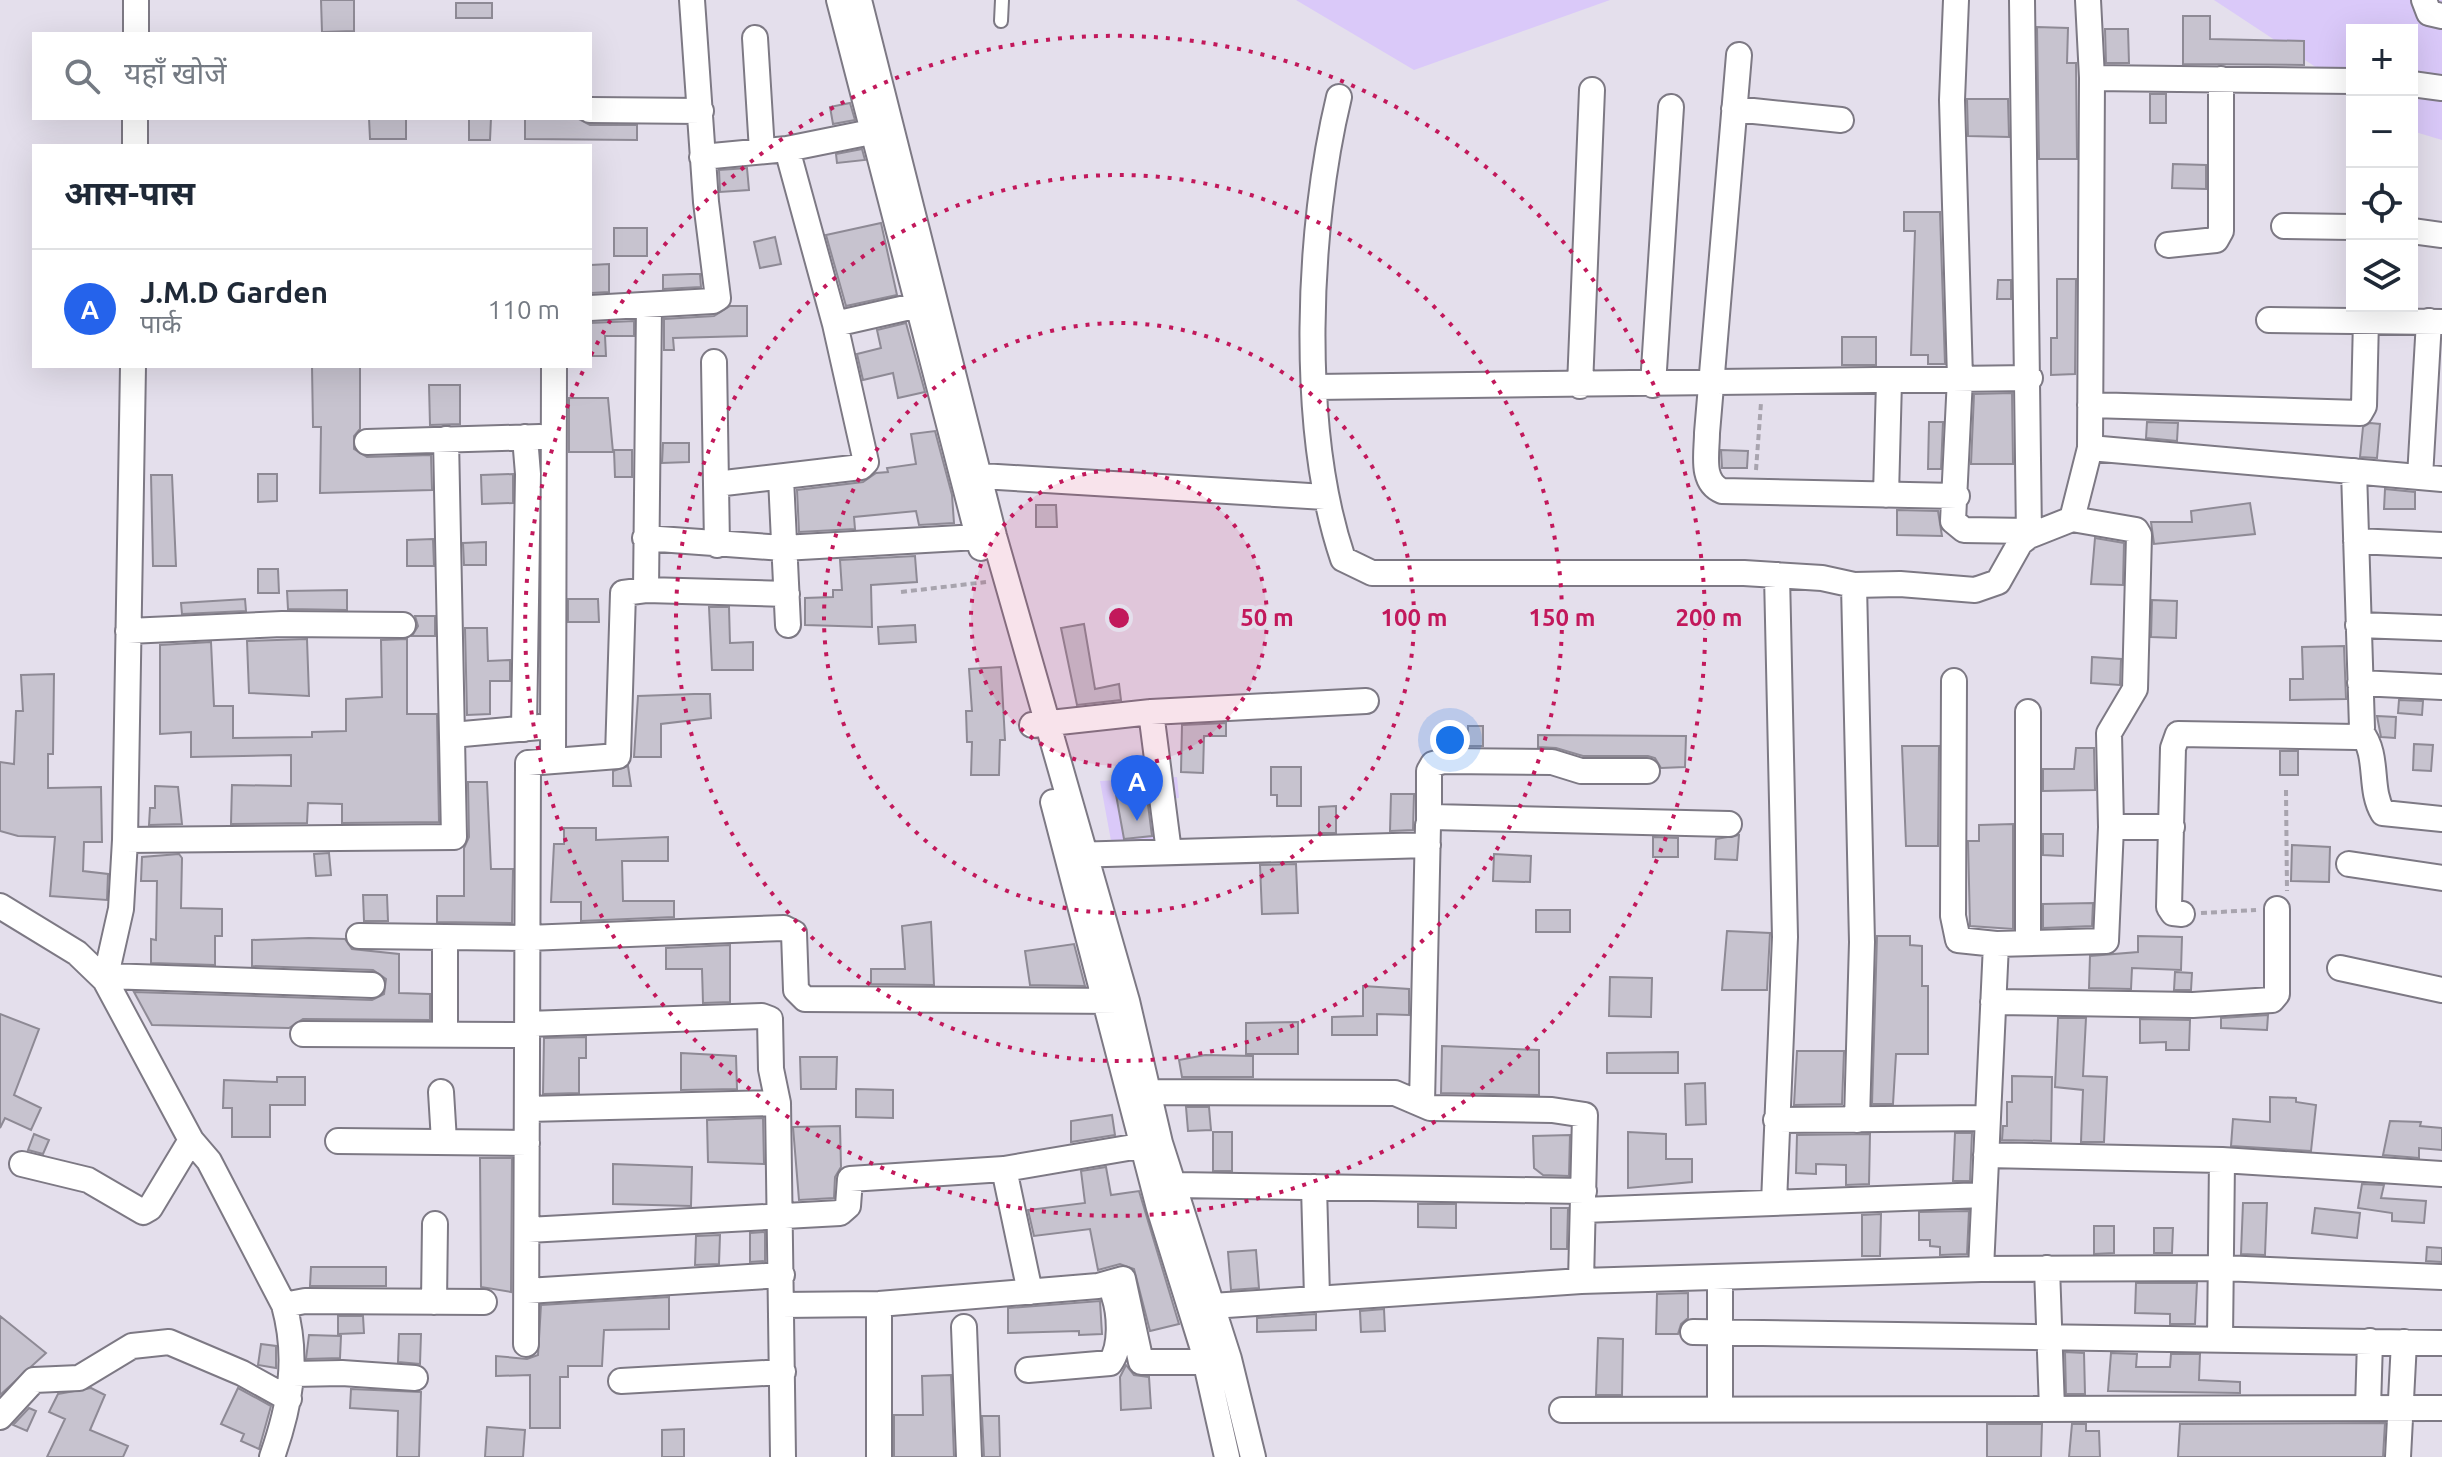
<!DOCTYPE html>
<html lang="hi">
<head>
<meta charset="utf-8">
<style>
	:root { --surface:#fff; --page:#f2f2f3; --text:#1f2937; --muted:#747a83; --line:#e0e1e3; --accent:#2563eb }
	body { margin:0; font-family:Ubuntu,"Noto Sans Devanagari",sans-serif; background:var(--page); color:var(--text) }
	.controls { position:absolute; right:24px; top:24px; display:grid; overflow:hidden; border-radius:0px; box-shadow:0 8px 32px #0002 }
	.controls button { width:72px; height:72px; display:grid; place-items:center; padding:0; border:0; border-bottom:2px solid var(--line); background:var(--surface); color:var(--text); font:40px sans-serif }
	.you { position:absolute; left:1450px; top:740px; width:28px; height:28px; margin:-20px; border:6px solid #fff; border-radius:50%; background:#1a73e8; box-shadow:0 0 0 12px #1a73e833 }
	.badge { display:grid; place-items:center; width:52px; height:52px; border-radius:50%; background:var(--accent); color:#fff; font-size:26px; font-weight:700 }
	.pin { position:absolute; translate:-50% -66px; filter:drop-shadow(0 2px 4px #0008) }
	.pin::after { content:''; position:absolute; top:42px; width:28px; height:24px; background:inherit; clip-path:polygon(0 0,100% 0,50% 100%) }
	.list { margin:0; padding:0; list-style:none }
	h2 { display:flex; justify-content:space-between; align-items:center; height:104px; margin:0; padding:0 32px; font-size:34px }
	h2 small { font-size:26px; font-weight:400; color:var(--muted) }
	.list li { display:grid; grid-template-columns:52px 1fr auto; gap:24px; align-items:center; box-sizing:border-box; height:120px; padding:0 32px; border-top:2px solid var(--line) }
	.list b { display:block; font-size:30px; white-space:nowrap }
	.list p { margin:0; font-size:26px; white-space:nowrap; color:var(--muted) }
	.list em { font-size:26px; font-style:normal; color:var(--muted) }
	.icon { flex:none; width:44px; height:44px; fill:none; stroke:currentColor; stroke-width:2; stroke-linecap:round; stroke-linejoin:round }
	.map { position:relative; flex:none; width:2442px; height:1457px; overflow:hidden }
	.search { position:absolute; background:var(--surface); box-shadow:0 8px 32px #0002; left:32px; top:32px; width:560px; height:88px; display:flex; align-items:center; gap:20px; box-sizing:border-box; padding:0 28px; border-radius:0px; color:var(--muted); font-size:30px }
	.panel { position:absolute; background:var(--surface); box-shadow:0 8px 32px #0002; left:32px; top:144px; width:560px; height:224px; border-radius:0px }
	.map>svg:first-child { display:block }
	.green { fill:#dac9f9 }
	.building { fill:#c7c3cf; stroke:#8e8a95; stroke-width:2 }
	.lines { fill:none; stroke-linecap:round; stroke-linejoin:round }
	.service-casing { stroke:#7d7984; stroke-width:16 }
	.minor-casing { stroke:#7d7984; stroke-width:28 }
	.path { stroke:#a8a4ae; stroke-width:4; stroke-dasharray:6 4; stroke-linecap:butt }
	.service { stroke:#fff; stroke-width:12 }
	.minor { stroke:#fff; stroke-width:24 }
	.ring { fill:none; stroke:#c2185b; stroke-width:4; stroke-dasharray:4 8 }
	.centre { fill:#c2185b; stroke:#e4dfec; stroke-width:4 }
	.ring-label { font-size:24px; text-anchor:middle; font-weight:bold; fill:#c2185b; stroke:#e4dfec; stroke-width:8; stroke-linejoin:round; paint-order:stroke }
</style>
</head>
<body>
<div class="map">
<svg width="2442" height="1457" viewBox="0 0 2442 1457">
	<rect width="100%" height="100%" fill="#e4dfec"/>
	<path class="green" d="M1296 0H1610L1414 70Z
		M2214 0H2442V140L2412 131V30H2352V91Z
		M1177 777 1179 798 1165 799 1168 842 1112 846 1100 781Z"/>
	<path class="building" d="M321 0H354V31L322 32Z
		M456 3H492V18H456Z
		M2183 16H2210V39L2304 41V65L2183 64Z
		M2037 27 2068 28 2067 63H2076L2077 159H2039Z
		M2105 29H2128L2129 63H2106Z
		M2150 94H2166V123H2150Z
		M1967 99H2008L2009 137 1968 136Z
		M850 103 855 120 833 124 830 107Z
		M369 118H406V139H370Z
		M469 118H491L490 140H469Z
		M525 118H577L590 125H637V140L525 139Z
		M862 149 865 160 837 163 836 154Z
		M2173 164 2206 165V189L2172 188Z
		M747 168 749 190 720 192 719 170Z
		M1904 212H1940L1945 364H1928V355H1911L1915 231H1904Z
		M881 223 897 295 846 306 826 235Z
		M614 228H647V256H614Z
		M775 237 781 264 760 268 754 242Z
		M609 264V292L591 293V265Z
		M691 274H700L701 287 663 289V275Z
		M2057 279H2076L2075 374 2051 375V338H2057Z
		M1998 280H2011V299H1997Z
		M730 306H747V336L673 338 674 350H664V319L714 316Z
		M634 321V336H605L606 356H590V323Z
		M906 323 925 392 898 398 893 373 863 380 857 354 881 348 877 330Z
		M1842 337H1876V365H1842Z
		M312 366H360V429L354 436V449L367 457 431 455 432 490 320 493 321 427H313Z
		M429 385H460V424L430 425Z
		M2012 393 2013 464H1971L1974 394Z
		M569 398H608L613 452H569Z
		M1929 422H1943L1941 469H1928Z
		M2147 422 2178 423 2177 441 2146 438Z
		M2370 423 2380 424 2377 458 2360 457 2363 427Z
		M935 431 952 495 954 523 919 525 916 511 854 517 855 529 799 532 797 490 863 482 876 473 888 472 887 468 916 464 911 434Z
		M663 443H689V462L662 463Z
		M614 450H632V477H615Z
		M1721 450 1748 451 1747 468H1722Z
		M258 474H277V501L258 502Z
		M513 474V503L482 504 481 475Z
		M151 475H172L176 566H153Z
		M2385 489 2415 492V509H2384Z
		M2250 503 2255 534 2154 544 2151 522H2192L2191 511Z
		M1036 505H1056L1057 527H1036Z
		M1897 510 1938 511 1942 536 1897 535Z
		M2095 538 2124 543 2123 585 2091 584Z
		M433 539 434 566H407V540Z
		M486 542V565H464L463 543Z
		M915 556 917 582 871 585 872 627 805 625V598L833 597V590H842L840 560Z
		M258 569H278L279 593H258Z
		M347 590V610L288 609 287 591Z
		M245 599 246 611 182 614 181 603Z
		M568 599H598L599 622H568Z
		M2152 600 2177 601 2176 638 2151 637Z
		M709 607H729L730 643 753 642V670H712Z
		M415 616H435V636H412L418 626Z
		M1084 624 1095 689 1119 684 1121 700 1077 705 1061 628Z
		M915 625 916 642 879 644 878 627Z
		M465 628H487L488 661 510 660V681H490V714L467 715Z
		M307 639 309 696 249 693 247 641Z
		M407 639V714H437L439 822 342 823V804L308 803 307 823 231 824 232 785 291 786V755L191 757V732L160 734V645L211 642 214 706H233V738L312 737V732L346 731V699L382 697 381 640Z
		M2344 646 2346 699 2290 700V679H2303L2302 647Z
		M2092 657 2121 659 2120 685 2091 683Z
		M1001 667 1005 740H1000L999 775H971L972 742H967L966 711H972L969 669Z
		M54 674 53 754H48V788L101 787 102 842H84L83 871 108 874 107 900 50 896 55 837 18 836 0 831V762L14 764 16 711H23L21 675Z
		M694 694H710L711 718 661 724V757H634L638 696Z
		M2399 700 2423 701 2422 715 2398 713Z
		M2377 716 2396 717 2395 738 2381 737Z
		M1226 723V736H1204L1203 773 1181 772 1182 725Z
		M1468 726H1483V746H1468Z
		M1538 735 1686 736 1685 767 1661 768 1655 758 1648 756H1583L1556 748 1538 747Z
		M2414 744 2433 745 2431 771 2413 770Z
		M1902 746H1939L1938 846H1906Z
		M2076 748H2094L2095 790 2043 791V769H2074Z
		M2280 751H2298V775H2280Z
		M628 766 631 786H613V771Z
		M1271 767H1301V806H1277V795H1271Z
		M1144 773 1152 836 1124 839 1113 778Z
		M468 782H487L491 869H513L512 923 437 922V896H464V848L469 837Z
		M155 786 178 787 182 824 149 825 150 808H155Z
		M1391 794H1414L1413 830 1390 831Z
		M1336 806V833H1319V807Z
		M2013 824V929L1970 926 1968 841H1979V825Z
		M564 828H596V840L668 837V861H622L623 901H674V917L581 921V902H551L554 844H564Z
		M2043 834H2063V856L2043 855Z
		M1739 835 1737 860 1715 859 1716 839Z
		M1653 837 1678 838V857H1653Z
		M2292 845 2330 847 2329 882 2291 881Z
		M329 853 331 875 316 876 314 854Z
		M179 854 182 858 181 908 222 909V936H215V965L151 963V939L156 940 157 881H141L142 857Z
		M1494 854 1531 856 1530 882 1493 881Z
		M1296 864 1298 913 1262 914 1260 865Z
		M363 895H387L388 921H364Z
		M2093 903 2092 926 2043 928V904Z
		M1536 910H1570V932H1536Z
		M931 922 934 985 871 984V969H905L902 926Z
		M1727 931 1770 933 1767 990H1722Z
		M1877 936H1910V945L1922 946V986H1928V1054H1896L1893 1104H1872Z
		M2138 936 2182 937 2181 970 2132 968 2131 989 2089 988 2090 956 2138 952Z
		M309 938 345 939 352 949 399 954V993L430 994V1020L303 1019 289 1028 152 1025 134 992 372 1000 384 994 386 979 373 970 252 966V940Z
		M1074 944 1085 986 1030 985 1025 951Z
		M730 945V1002L703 1003 702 969H666V948Z
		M2175 972 2192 973 2191 990H2174Z
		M1610 977 1652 978 1651 1017 1609 1016Z
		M1363 986 1409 989V1015L1377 1014V1035H1332V1017L1363 1016Z
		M0 1014 39 1029 14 1095 41 1108 31 1130 5 1118 0 1128Z
		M2268 1015 2267 1030 2221 1028V1018Z
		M2058 1018H2086L2083 1076 2107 1077 2104 1142H2081L2083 1090 2055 1087Z
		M2140 1019 2190 1020 2189 1050H2166V1042L2140 1043Z
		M1298 1022V1054H1246V1023Z
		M586 1037V1058H579V1093L543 1094 544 1038Z
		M1442 1046 1539 1050V1095L1441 1093Z
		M1797 1051H1844L1842 1104 1794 1105Z
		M1678 1052V1073H1607V1053Z
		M681 1053 736 1056 737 1089 681 1090Z
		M1205 1055 1253 1056V1077H1182L1179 1060Z
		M800 1057H837L836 1089H801Z
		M2012 1076 2052 1077 2051 1141 2002 1140 2003 1126H2007V1102H2012Z
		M277 1077H305V1105H270V1137H232V1108H223L224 1080 277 1082Z
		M1705 1083 1706 1124 1686 1125 1685 1084Z
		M856 1089 893 1090V1118L856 1117Z
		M2270 1097 2296 1098V1102L2316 1105 2311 1151 2231 1146 2233 1119 2270 1122Z
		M1186 1107H1209L1211 1130 1188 1131Z
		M1112 1115 1115 1135 1071 1142V1121Z
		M763 1118 764 1164 708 1162 707 1120Z
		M2390 1121 2421 1122 2420 1126 2442 1128V1150L2419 1148V1158L2383 1155Z
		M840 1126 841 1167 835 1177 834 1198 799 1200 793 1127Z
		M1213 1132H1232V1171H1213Z
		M1628 1132 1666 1134V1159H1692V1182L1628 1188Z
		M1955 1133H1972L1970 1181H1953Z
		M34 1134 49 1140 43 1154 28 1150Z
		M1870 1134 1869 1184 1846 1185V1165L1816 1164V1174L1796 1173 1797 1135Z
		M1570 1135 1569 1176 1543 1175 1534 1168 1533 1136Z
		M480 1158H512L511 1292 481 1287Z
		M613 1164 692 1167 691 1206 613 1204Z
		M1106 1167 1111 1195 1139 1191 1179 1324 1150 1331 1134 1269 1120 1264 1098 1270 1090 1229 1034 1236 1028 1210 1085 1203 1081 1171Z
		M2362 1184 2384 1185 2381 1198 2426 1201 2424 1223 2392 1221V1213L2358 1208Z
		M2243 1203H2267L2265 1255 2241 1254Z
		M1418 1204H1456V1228L1418 1227Z
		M1551 1208H1568L1567 1249H1551Z
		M2315 1208 2360 1213 2357 1238 2312 1233Z
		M1969 1211 1967 1254 1940 1255V1247L1930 1246V1240H1919V1212Z
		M1881 1214 1880 1256H1862V1215Z
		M2094 1226H2114V1253L2094 1254Z
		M2154 1228H2173L2172 1253H2154Z
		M765 1232V1261L750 1262V1233Z
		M720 1235 719 1264 695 1265 696 1236Z
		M2427 1247 2442 1248V1262L2426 1261Z
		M1256 1250 1259 1288 1231 1290 1228 1252Z
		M311 1267H386V1286H310Z
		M2136 1283H2197L2195 1324H2170V1314L2135 1313Z
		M1688 1293V1318L1681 1324 1678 1334H1656L1657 1294Z
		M669 1297V1329L604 1330 602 1366H568V1377H560V1428H530V1375L496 1376V1356L527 1359 538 1355 541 1305Z
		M1100 1301 1102 1334 1079 1335V1331L1008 1333V1308Z
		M1384 1309 1385 1331 1361 1332 1360 1311Z
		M1316 1314V1330L1257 1332V1318Z
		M0 1316 46 1353 0 1395Z
		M338 1316H363L364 1333 338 1334Z
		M399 1334H421L420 1364 398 1362Z
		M309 1335 341 1336 340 1358 306 1359Z
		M1598 1338 1623 1339 1622 1395H1596Z
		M261 1344 276 1346V1368L258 1365Z
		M2065 1352 2084 1353 2085 1394H2066Z
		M2111 1353 2137 1354 2136 1367H2170L2171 1354H2200L2199 1380 2240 1382V1393L2108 1391Z
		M1126 1365 1134 1375 1149 1377 1151 1408 1121 1410 1120 1377Z
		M951 1375 954 1457H894V1415H923L922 1376Z
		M91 1388 105 1395 90 1430 128 1446 123 1457H47L65 1419 49 1412 58 1394Z
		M238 1388 271 1406 259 1449 241 1441 244 1434 221 1424Z
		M351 1389 421 1392 419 1457H397L398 1411 350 1408Z
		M29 1408 36 1411 27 1431 13 1425Z
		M982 1416H999L1000 1457H984Z
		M2385 1423 2383 1457H2178L2180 1424Z
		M1987 1424H2042L2041 1457H1987Z
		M2072 1424H2086V1431H2099L2100 1457H2069Z
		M487 1427 525 1430 523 1457H485Z
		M684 1429V1457H662V1430Z"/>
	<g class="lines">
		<g class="service-casing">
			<path id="service" d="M1001 21 1002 0"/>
		</g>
		<g class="minor-casing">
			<path id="minor" d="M839 0 981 548
				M859 0 994 536 1127 1001 1160 1143 1229 1359 1253 1457
				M1956 0 1952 100 1960 378 1953 521 1964 530 2029 531
				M2022 0 2029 536
				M2424 0 2429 13 2442 16
				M136 34V0
				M755 38 762 151
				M1739 55 1707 433C1707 453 1700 482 1722 491L1957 496
				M2092 78 2352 81
				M2412 84 2442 88
				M1339 97C1307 229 1299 429 1343 559L1372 573H1744L1822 578 1854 585 1900 584 1975 590 1998 582 2020 543 2029 536 2072 519 2090 448 2092 78 2088 0
				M1734 109 1841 120
				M590 110 701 111
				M135 146V118
				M702 157 787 149 886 129
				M2284 226 2352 227
				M2412 231 2442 235
				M2168 245 2216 240 2221 231V79
				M590 308 713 301 718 298 706 202 692 0
				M2269 320 2442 322
				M835 324 932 302
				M714 362 717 545
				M1653 385 1671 107
				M1580 386 1592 90
				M1315 387 2030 378
				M2090 405 2360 413 2364 406 2366 319
				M367 442 540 437
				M2090 448 2442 479
				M965 475 1325 497
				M2420 477 2429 321
				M781 478 788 625
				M716 484 861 467 866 462 835 324 787 149
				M1886 495 1889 381
				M645 538 783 548 978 537
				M2356 541 2442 545
				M1854 585 1862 942 1857 1120
				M646 590 649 305
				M2358 625 2442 628
				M128 631 282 624 403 625
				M1954 681 1953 916 1958 940 1996 944 2106 941 2111 827 2109 733 2135 689 2139 535 2136 530 2072 519
				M2360 683 2442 687
				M1151 712 1169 852
				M2028 712V942
				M1032 725 1151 712 1366 701
				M524 729 528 474 525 437
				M2361 732C2380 756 2368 788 2383 813L2442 819
				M452 735 540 727
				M553 759 554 366
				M1053 802 1159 1208 1202 1346 1227 1457
				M1429 820V771L1433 764 1444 761 1552 762 1581 771H1647
				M2111 827H2172
				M125 840 454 837 446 439
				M1071 855 1428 845
				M2349 864 2442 878
				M0 906 77 953 105 980 191 1140 209 1161 284 1305C299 1359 290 1406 272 1457
				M2182 914 2173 913 2169 907 2173 748 2178 734 2356 737 2362 728 2354 471
				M359 936 527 938 784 928 794 933 796 990 805 999 1119 1001
				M445 937V1032
				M2340 968 2442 990
				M106 976 372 985
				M105 980 121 909 125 840 133 366
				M1993 1002 2193 1005 2272 1000 2277 994V909
				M527 1024 762 1016 770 1019 771 1069 778 1103 783 1457
				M303 1034 527 1035
				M441 1092 444 1141
				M1147 1092 1395 1093 1430 1108 1552 1110 1585 1115 1581 1281
				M1422 1103 1428 825 1432 817 1729 824
				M527 1109 778 1103
				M1776 1120 1988 1118
				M338 1141 527 1143
				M1986 1155 2222 1160 2442 1174
				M22 1164 88 1180 143 1212 150 1208 191 1140
				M1004 1169 1030 1292
				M1176 1185 1584 1191
				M1314 1187 1317 1297
				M1774 1203 1785 937 1777 575
				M1583 1210 1984 1195
				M528 1230 840 1213 848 1206 850 1179 1004 1169 1157 1143
				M2047 1268 2052 1409
				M1981 1269 1996 944
				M527 1291 782 1275
				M434 1302 435 1224
				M284 1305 305 1301 484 1302
				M781 1305 879 1304 1098 1286 1123 1279 1141 1362H1206
				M1212 1306 1581 1281 1981 1269 2221 1268 2442 1277
				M964 1327 969 1457
				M1693 1332 2442 1343
				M2220 1339 2222 1160
				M526 1344 528 763 618 756 623 593 646 590 787 594
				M1028 1370 1110 1363C1122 1347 1120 1314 1114 1296
				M293 1374 342 1373 415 1378
				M621 1381 783 1372
				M2368 1408 2370 1341
				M1720 1409V1279
				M1562 1410 2442 1408
				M0 1417 34 1380 79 1378 132 1346 169 1342 242 1373 289 1399
				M879 1457V1304
				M2398 1457 2404 1342"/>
		</g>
		<path class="path" d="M1756 470 1761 403
			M901 592 986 582
			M2286 790 2287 891
			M2201 913 2256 910"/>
		<use href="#service" class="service"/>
		<use href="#minor" class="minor"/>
	</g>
	<circle cx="1119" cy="618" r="148" fill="#c2185b" fill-opacity=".12"/>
	<g class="ring">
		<circle cx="1119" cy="618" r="148"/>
		<circle cx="1119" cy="618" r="295"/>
		<circle cx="1119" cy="618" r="443"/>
		<path d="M591 355A590 590 0 1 1 584 369"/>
	</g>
	<circle cx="1119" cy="618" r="12" class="centre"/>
	<g class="ring-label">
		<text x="1267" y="626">50 m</text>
		<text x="1414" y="626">100 m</text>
		<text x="1562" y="626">150 m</text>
		<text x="1709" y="626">200 m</text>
	</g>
</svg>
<div class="controls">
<button>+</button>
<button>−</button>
<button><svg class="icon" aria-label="locate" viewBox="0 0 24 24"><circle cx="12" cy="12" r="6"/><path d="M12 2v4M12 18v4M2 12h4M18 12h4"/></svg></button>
<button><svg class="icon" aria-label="layers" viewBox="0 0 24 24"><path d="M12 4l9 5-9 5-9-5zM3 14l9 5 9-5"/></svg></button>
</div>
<div class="you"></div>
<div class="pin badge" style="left:1137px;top:821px">A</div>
<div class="search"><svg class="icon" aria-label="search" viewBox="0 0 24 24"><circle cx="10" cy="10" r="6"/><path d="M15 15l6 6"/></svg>यहाँ खोजें</div>
<section class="panel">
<h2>आस-पास<small></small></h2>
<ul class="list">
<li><span class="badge">A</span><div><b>J.M.D Garden</b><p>पार्क</p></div><em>110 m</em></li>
</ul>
</section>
</div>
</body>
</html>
